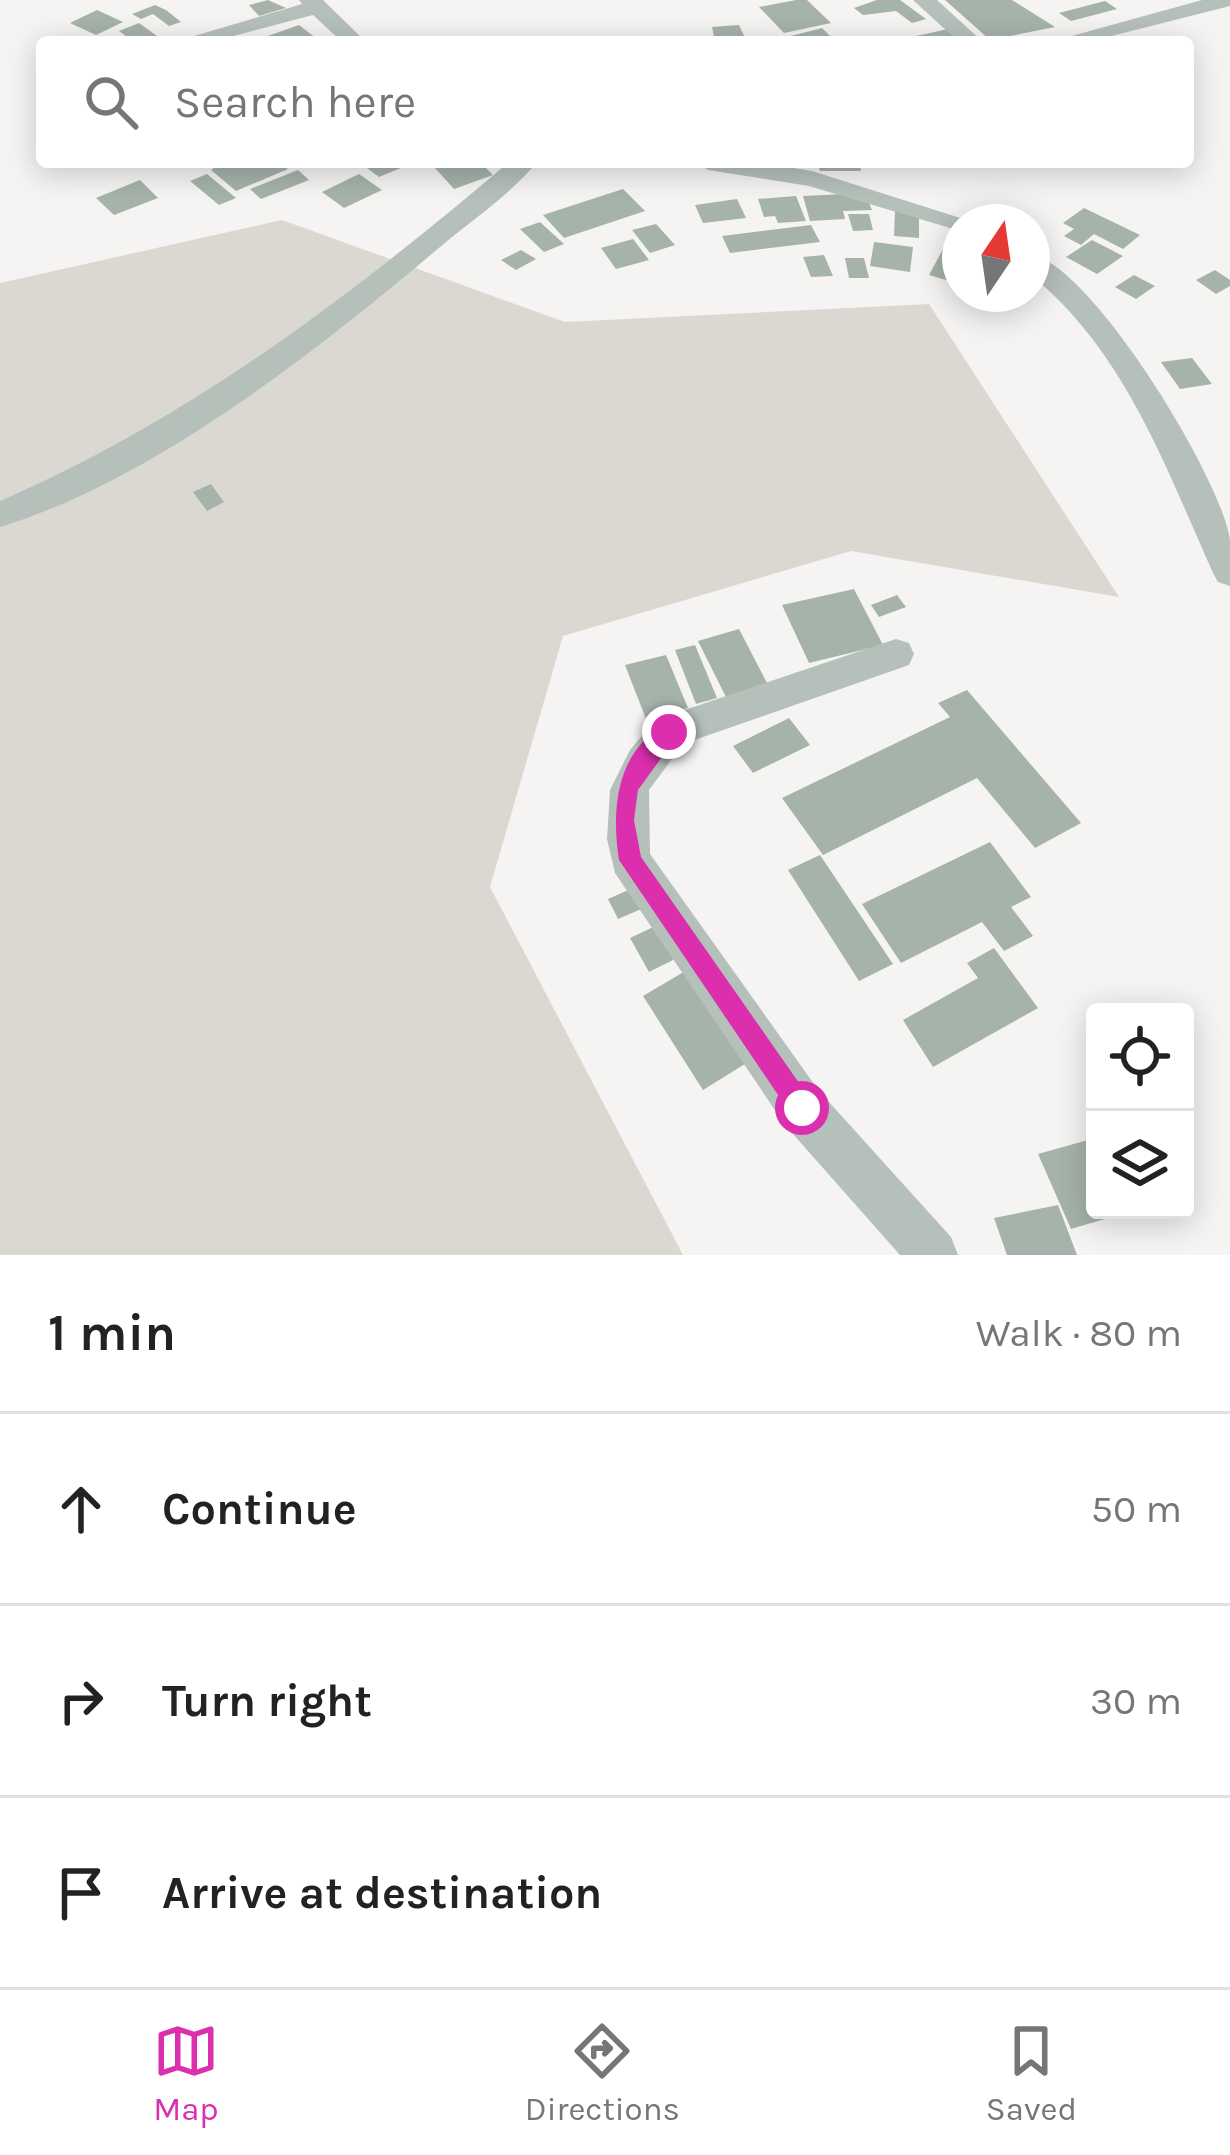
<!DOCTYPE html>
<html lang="en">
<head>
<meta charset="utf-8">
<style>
	:root { --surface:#fff; --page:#f2f2f2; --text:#222; --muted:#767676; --line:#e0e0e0; --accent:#db2fad }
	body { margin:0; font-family:Karla,sans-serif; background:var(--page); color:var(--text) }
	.controls { position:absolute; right:36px; bottom:36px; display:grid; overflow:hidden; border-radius:12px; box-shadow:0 6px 30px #0003 }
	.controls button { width:108px; height:108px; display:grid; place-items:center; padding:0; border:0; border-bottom:3px solid var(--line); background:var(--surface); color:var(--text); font:60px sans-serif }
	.compass { position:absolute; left:942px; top:204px; width:108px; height:108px; border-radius:50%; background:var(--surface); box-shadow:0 6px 30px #0003; rotate:13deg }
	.stop { position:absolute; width:36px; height:36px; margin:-27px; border:9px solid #db2fad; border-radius:50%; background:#fff }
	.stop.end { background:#db2fad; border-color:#fff; box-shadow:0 3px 12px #0008 }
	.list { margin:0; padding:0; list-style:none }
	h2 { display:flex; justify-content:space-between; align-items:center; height:156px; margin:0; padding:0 48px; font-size:51px }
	h2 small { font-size:39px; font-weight:400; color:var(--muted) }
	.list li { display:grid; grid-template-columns:78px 1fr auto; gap:36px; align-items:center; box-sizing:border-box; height:192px; padding:0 48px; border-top:3px solid var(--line) }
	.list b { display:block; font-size:45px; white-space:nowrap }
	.list em { font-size:39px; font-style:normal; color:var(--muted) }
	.icon { flex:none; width:66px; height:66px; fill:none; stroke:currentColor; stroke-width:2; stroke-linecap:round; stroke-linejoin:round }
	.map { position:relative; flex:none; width:1230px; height:1255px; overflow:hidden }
	.search { position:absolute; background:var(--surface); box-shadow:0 6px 30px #0003; left:36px; right:36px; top:36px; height:132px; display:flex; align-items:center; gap:30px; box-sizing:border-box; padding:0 42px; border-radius:12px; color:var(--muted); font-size:45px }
	.sheet { height:732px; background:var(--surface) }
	nav { display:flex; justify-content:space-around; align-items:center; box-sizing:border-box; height:168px; border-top:3px solid var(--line); background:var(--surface); font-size:33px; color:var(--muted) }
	nav a { display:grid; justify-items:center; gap:6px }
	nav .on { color:var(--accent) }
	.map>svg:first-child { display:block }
	.green { fill:#dbd8d2 }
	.building { fill:#a5b3ab }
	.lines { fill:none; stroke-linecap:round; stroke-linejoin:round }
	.minor { fill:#b6c0bb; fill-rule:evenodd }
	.route { fill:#db2fad }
</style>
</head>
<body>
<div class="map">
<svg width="1230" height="1255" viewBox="0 0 1230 1255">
	<rect width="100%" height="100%" fill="#f6f3f3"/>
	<path class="green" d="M282 220 565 322 929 304 1119 597 851 551 563 636 490 887 683 1255H0V283Z"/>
	<path class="building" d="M268 0 286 8 259 16 249 5Z
		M796 0H807L831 23 784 33 759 7Z
		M877 0H900L926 19 912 23 896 11 863 15 854 8Z
		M945 0H1012L1055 27 990 40Z
		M1105 1 1117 9 1071 21 1059 13Z
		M155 5 166 10 181 22 169 26 153 14 141 19 132 14Z
		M97 10 123 22 96 35 70 23Z
		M139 23 157 36 134 42 119 31Z
		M299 25 321 42H272L265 37Z
		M739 25 747 42H715L712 27Z
		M822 28 830 36 821 38 826 42H793L787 37Z
		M948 29 964 42H898V40Z
		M223 162H278L288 169 236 191 211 170Z
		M381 162H396L403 167 379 177 367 168Z
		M453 162H480L493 175 454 189 435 168Z
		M817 162H859L861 171H820Z
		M298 170 309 180 261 199 250 189Z
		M207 174 236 198 219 205 190 181Z
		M359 174 382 190 344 208 322 192Z
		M140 180 158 198 114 215 96 198Z
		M623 189 645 211 564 238 543 215Z
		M865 193 872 210 843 211 845 219 810 221 803 196Z
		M796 196 806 221 778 223 775 216 764 217 758 199Z
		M737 199 746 218 703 223 695 205Z
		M1084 208 1140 235 1123 249 1094 234 1081 245 1064 236 1074 229 1063 223Z
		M895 211 919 213V238L894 236Z
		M848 214H869L873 230 853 231Z
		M540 222 564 244 544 252 520 229Z
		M656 224 675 245 650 253 632 230Z
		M811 225 820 242 730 253 722 236Z
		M633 239 649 260 616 269 601 248Z
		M1092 240 1123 256 1097 274 1066 257Z
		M874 242 913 247 910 272 870 266Z
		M943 249 960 253V284L929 275Z
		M521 250 536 259 516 270 501 260Z
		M824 255 833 276 811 277 803 257Z
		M845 258H864L869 278H849Z
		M1215 270 1230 280V286L1216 294 1196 280Z
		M1134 275 1155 286 1136 299 1115 287Z
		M1192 358 1212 384 1180 389 1161 362Z
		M211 484 224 502 207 511 193 492Z
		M854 589 883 645 809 663 782 605Z
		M897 595 906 607 879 617 871 605Z
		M739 629 768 685 726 697 698 641Z
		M695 645 717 698 696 704 675 650Z
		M666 655 688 708 646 719 625 665Z
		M967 690 1081 823 1035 848 977 778 823 855 782 798 950 717 938 703Z
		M789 718 810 745 753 773 733 746Z
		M990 842 1031 897 1011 907 1033 936 1004 951 982 922 901 963 862 904Z
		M820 855 893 964 859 981 788 870Z
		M635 887 646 907 618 919 608 899Z
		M666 921 685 954 649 972 630 938Z
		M994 948 1038 1008 933 1067 903 1020 978 978 967 963Z
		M692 967 753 1059 703 1090 643 996Z
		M1095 1138V1210L1132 1211 1071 1229 1038 1154Z
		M1058 1205 1077 1255H1007L994 1218Z"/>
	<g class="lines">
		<path class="minor" d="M299 0H323L366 42H342L313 15 211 42H174L302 4Z
			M913 0H937L983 42H959Z
			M1202 0H1230V6L1088 42H1050Z
			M509 162H537C511 194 472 220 440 247 318 350 154 480 0 527V501C191 418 351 296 509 162Z
			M695 162H755L812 171 973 222H960V231L809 186 708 170Z
			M1032 254C1094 269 1222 479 1230 540 1230 555 1230 571 1230 586L1218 582 1213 573C1165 466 1125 352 1032 276Z
			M896 639 909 643 914 654 909 665 683 744 649 790 650 854 819 1091 951 1237 958 1255H900L785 1125 615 873 607 839 610 790 630 750 655 720Z"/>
	</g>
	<path class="route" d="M669 723 680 732 638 790 634 820 641 857 811 1100 815 1108 802 1121 793 1117 619 860C611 810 616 748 669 723Z"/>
</svg>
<div class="controls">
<button><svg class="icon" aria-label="locate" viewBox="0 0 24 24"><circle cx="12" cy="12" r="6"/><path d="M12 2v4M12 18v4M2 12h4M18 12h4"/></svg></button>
<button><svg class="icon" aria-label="layers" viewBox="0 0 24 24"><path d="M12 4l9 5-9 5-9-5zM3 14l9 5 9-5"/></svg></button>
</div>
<svg class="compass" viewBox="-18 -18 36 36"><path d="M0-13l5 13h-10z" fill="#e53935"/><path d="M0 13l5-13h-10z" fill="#767676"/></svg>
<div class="stop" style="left:802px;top:1108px"></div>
<div class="stop end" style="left:669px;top:732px"></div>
<div class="search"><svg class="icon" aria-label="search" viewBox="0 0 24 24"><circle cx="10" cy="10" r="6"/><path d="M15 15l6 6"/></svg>Search here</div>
</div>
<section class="sheet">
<h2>1 min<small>Walk · 80 m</small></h2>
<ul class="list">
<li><svg class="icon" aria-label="ahead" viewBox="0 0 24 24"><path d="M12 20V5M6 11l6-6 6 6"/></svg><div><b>Continue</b></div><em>50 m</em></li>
<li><svg class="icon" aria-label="right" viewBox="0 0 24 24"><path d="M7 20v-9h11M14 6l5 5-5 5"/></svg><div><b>Turn right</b></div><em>30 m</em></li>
<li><svg class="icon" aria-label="arrive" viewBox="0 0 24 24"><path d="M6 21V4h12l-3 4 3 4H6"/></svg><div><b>Arrive at destination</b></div></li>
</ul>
</section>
<nav>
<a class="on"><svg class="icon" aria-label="map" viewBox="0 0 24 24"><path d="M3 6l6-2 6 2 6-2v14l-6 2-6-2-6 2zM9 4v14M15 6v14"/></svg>Map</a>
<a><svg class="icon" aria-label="directions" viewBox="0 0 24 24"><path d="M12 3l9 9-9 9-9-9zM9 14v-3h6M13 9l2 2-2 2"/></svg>Directions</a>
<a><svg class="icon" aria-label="saved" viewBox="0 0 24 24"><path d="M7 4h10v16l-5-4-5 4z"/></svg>Saved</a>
</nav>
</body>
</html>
